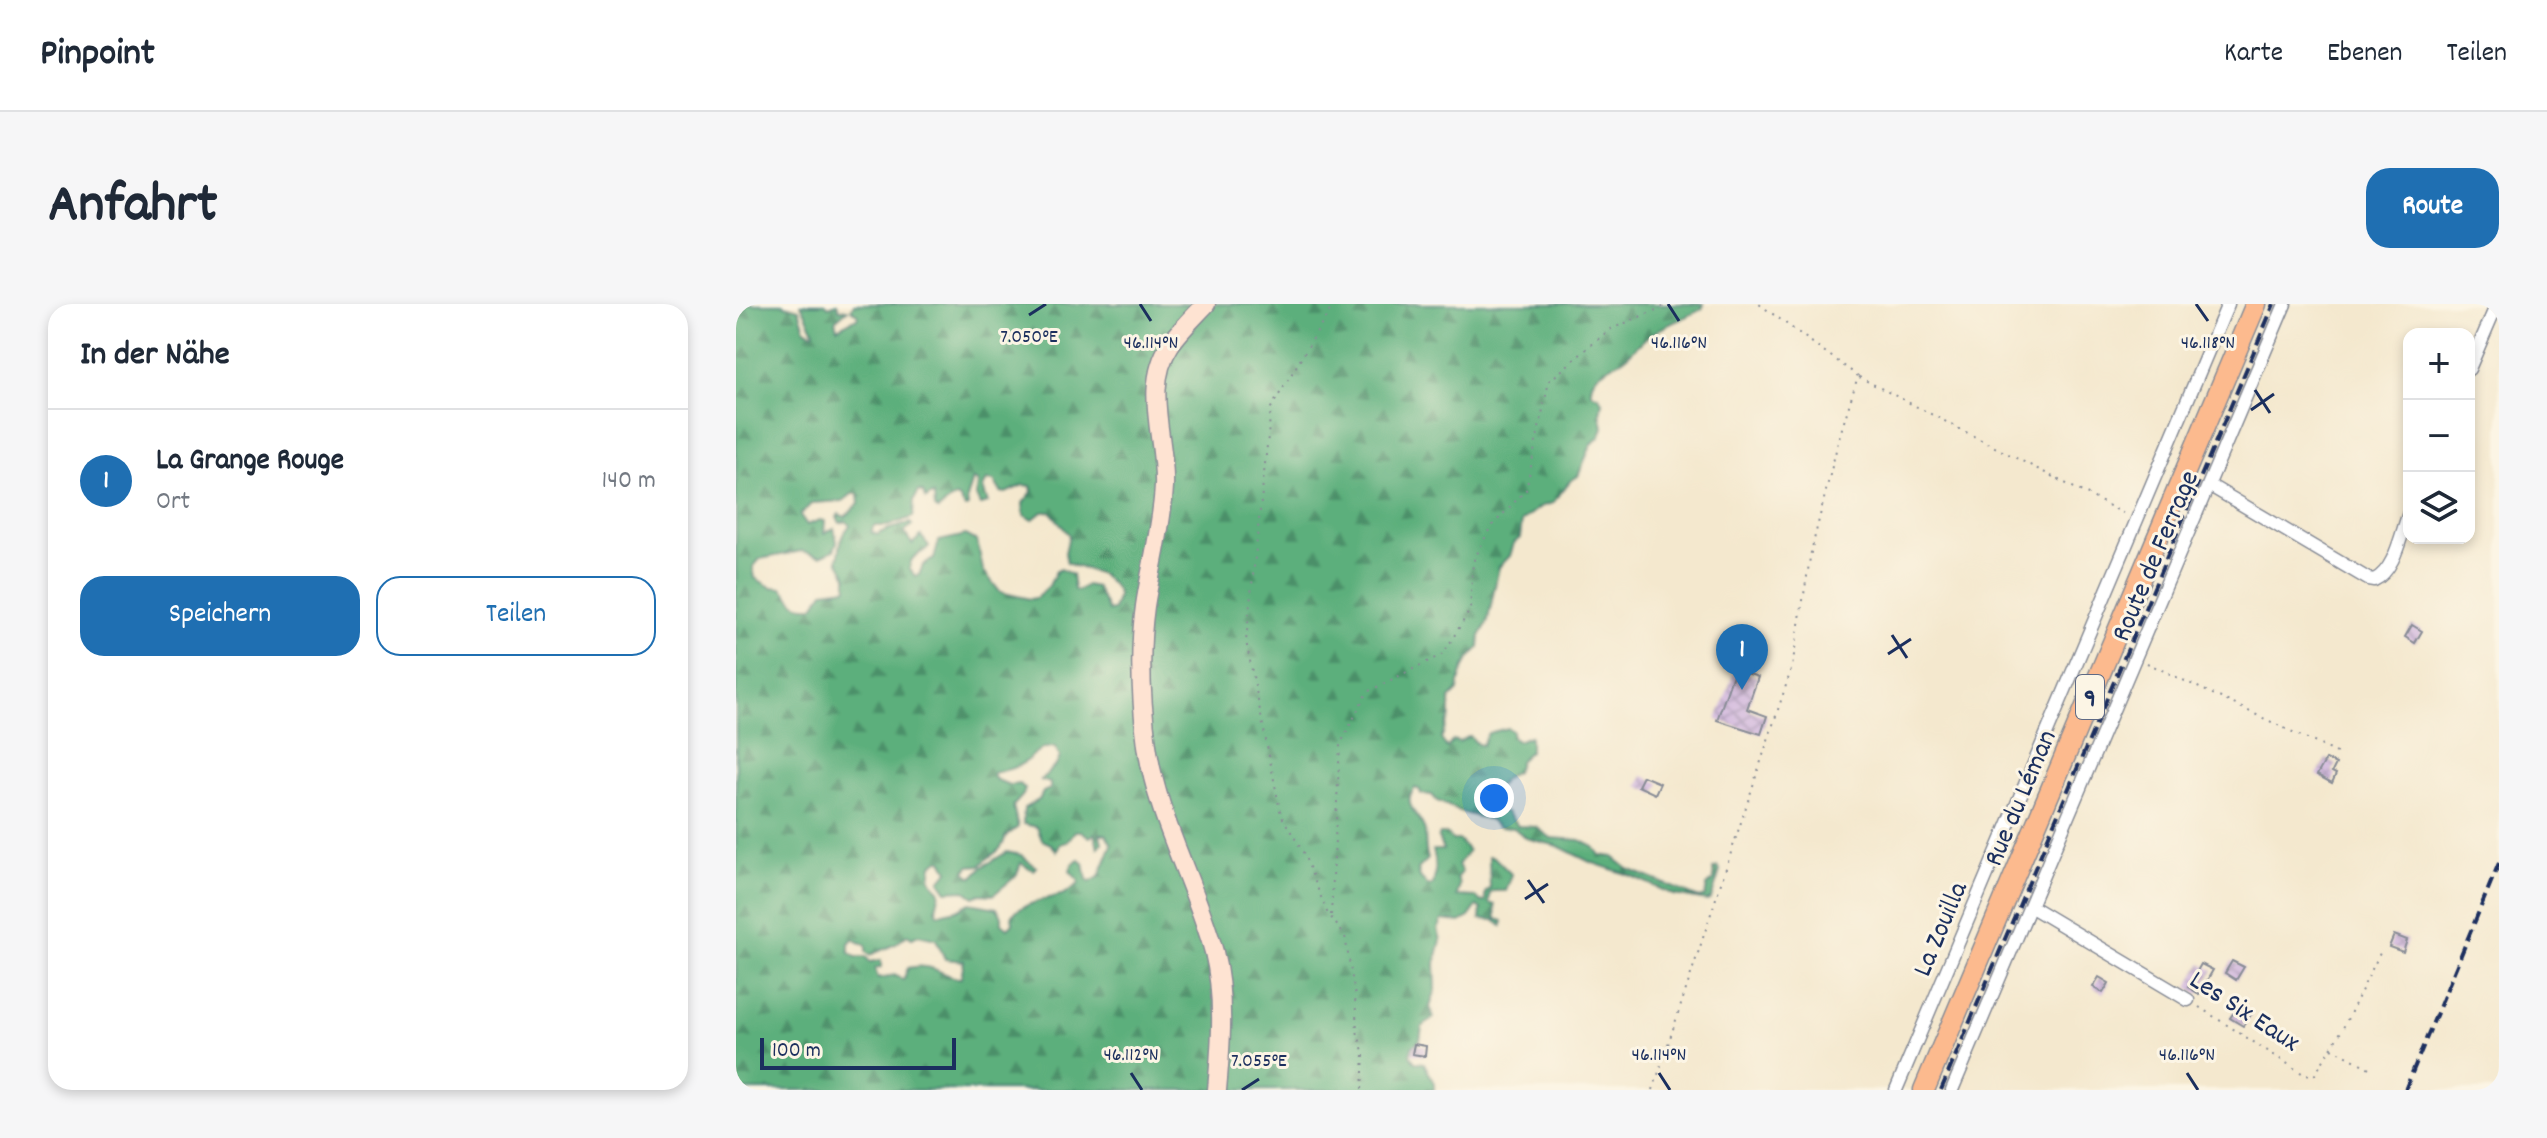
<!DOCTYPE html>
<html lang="de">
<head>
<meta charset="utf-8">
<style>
	:root { --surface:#fff; --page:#f6f6f7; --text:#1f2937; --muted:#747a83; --line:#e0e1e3; --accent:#1f6fb2 }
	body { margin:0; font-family:Dekko,sans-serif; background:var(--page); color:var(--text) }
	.controls { position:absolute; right:24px; top:24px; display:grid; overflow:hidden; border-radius:16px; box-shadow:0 4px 12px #0003 }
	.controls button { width:72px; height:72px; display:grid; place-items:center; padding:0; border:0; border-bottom:2px solid var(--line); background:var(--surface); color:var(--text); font:40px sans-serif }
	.scale { position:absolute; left:24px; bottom:20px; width:196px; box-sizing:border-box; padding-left:8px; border:4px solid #1b2f5e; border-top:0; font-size:22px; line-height:28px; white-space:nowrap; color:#1b2f5e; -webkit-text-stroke:6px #fcf5e5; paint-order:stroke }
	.you { position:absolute; left:758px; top:494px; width:28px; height:28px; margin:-20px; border:6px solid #fff; border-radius:50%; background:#1a73e8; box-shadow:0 0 0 12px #1a73e833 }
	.badge { display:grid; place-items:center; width:52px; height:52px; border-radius:50%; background:var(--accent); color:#fff; font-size:26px; font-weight:700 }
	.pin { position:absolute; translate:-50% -66px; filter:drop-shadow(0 2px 4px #0008) }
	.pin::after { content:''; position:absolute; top:42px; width:28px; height:24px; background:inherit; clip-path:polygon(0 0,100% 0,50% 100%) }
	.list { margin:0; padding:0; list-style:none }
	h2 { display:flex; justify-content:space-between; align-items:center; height:104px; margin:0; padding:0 32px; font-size:34px }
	h2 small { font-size:26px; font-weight:400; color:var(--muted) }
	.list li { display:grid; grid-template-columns:52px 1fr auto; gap:24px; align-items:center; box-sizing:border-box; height:144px; padding:0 32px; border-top:2px solid var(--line) }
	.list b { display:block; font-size:30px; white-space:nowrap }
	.list p { margin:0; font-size:26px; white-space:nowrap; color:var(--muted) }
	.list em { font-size:26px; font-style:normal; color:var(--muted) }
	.actions { display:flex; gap:16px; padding:24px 32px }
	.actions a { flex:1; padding:18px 0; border:2px solid var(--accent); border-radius:24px; text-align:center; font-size:28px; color:var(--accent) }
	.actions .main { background:var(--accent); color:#fff }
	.icon { flex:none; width:44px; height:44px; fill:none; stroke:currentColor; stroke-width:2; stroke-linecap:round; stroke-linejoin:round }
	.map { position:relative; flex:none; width:1763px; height:786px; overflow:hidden; border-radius:24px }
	header { display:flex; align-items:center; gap:48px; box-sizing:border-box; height:112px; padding:0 40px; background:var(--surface); border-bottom:2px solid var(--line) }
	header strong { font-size:38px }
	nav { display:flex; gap:44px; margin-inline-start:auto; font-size:28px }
	.intro { display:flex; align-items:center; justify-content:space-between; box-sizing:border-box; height:192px; padding:0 48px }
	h1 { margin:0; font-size:56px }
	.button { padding:20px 36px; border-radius:24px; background:var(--accent); color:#fff; font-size:28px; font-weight:700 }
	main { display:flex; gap:48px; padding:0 48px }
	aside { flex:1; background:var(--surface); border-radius:24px; box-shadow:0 4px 12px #0003 }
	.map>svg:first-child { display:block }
	.forest { fill:url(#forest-firs); stroke:#3c6f6d; stroke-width:2; fill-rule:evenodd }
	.building { fill:url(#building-cross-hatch) }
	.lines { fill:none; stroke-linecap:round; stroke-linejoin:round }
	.street-casing { stroke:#888c96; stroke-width:15 }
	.secondary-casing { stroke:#888c96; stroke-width:21 }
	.primary-casing { stroke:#888c96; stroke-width:23 }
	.path { stroke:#888c96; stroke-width:2; stroke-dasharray:2 6; stroke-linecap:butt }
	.street { stroke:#fff; stroke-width:12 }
	.secondary { stroke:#fee3d2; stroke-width:18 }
	.primary { stroke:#fcba8e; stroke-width:20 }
	.rail { stroke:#1b2f5e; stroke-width:4; stroke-dasharray:12 6; stroke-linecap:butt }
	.ticks { fill:none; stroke:#1b2f5e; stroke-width:3 }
	.labels { text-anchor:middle; stroke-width:6; stroke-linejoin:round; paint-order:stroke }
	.shield { fill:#fcf5e5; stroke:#5e6a86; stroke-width:2 }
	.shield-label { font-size:26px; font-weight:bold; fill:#1b2f5e }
	.street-label { font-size:28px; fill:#1b2f5e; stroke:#fcf5e5 }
	.ticks-label { font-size:20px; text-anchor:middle; fill:#1b2f5e; stroke:#fcf5e5; stroke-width:6; stroke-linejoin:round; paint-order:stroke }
</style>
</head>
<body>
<header>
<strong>Pinpoint</strong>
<nav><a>Karte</a><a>Ebenen</a><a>Teilen</a></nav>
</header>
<div class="intro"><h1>Anfahrt</h1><a class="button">Route</a></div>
<main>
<aside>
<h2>In der Nähe<small></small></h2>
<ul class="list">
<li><span class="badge">1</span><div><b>La Grange Rouge</b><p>Ort</p></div><em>140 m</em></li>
</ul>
<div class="actions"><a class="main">Speichern</a><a>Teilen</a></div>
</aside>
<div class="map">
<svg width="1763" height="786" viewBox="0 0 1763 786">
	<defs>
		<pattern id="forest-firs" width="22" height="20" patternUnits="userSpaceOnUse" patternTransform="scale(2)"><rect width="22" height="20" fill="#5caf7c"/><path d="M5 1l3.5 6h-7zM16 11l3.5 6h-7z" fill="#4b8f69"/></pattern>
		<pattern id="building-cross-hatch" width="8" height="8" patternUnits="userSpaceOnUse" patternTransform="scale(2)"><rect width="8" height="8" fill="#cfb4de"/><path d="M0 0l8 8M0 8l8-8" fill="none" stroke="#a793b7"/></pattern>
	</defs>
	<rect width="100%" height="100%" fill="#fcf5e5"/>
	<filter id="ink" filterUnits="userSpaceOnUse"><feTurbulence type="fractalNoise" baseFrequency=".0125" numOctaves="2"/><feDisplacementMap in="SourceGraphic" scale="16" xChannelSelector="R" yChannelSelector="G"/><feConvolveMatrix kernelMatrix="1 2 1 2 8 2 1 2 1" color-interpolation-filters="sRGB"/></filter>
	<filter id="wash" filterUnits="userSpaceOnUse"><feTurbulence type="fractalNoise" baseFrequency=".006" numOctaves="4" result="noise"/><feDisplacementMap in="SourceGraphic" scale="32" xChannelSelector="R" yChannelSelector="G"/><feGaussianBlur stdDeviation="1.8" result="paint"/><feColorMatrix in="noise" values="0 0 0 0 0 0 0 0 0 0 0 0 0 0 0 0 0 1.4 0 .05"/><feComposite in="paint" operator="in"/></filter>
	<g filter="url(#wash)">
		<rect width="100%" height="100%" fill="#f4e8ce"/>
		<path class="forest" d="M0 0H45L63 5 69 25 76 29 78 27 65 0H89L93 3 101 0 103 5 111 6 99 16 101 24 121 14 122 11 115 5 118 0H968L966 5C948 15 926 21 910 34 902 40 895 50 887 55 873 64 853 69 855 89L863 92 866 98 864 109 867 123 864 132 855 141 842 172 834 177 817 199 804 203 786 217 784 234 778 239 774 252 763 263 751 320 744 332 743 344C729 357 724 368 722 387L714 395V412L705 435 711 444 717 436 723 438 734 432 741 440 746 441 752 429 771 424 776 427V433L781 437 794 432V447L783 457 780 468C768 473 750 493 749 506L770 508 782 522 800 523 815 534 844 536 858 543 864 551 877 553 892 565 963 594 969 592 971 582 978 576 977 565 982 563 984 567 975 595 971 597 938 591 896 572 854 558 822 542 790 534 778 524 763 523 754 516 728 509 701 497 696 491 685 490 684 486 679 484C664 502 685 511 689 527 690 537 688 543 692 555L682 565 684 573 692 582 697 581C700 570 700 556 697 546H707L702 534 704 530H711L716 536H723L732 547 722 561 726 568 721 574 724 580 721 592 740 593 745 598 749 597V589L754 584 753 552 758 553 776 571 770 587H758L754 589 753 599 759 601 760 615 767 617 766 622 758 616 744 615 745 605 741 602 733 613 724 618 706 616 702 626 705 636 699 660 700 685 694 703 698 714 686 723 684 736 676 743 674 751 679 758 688 759 698 779V786H0ZM237 175 242 179 240 192 244 201 252 199 247 184 251 176 258 177 265 188 270 189 287 181 295 182 296 188 287 199 288 211 296 216 306 208H315L333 231 329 249 331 259C351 268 372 265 382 291L377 306 372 307 360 283 350 281 342 287 338 286 336 271 325 265 320 267 313 282 300 294 294 295 264 288 247 266 241 237 230 231 203 237 198 255 187 261 183 271 179 272 174 265C173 249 186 252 193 242L185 232 176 240 168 228 176 221 174 219C163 224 152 223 141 231L135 228 138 222H152L177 213 178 196 183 187 187 188 190 195 196 191 198 192 199 204 202 206 219 193 223 194 229 204 232 203 231 195ZM116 190H122L123 199 109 213 103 210 101 213 104 219 110 217 114 221 106 232 102 256 111 272V284L88 287 78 302C55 303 60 297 46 284L35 283 19 274 17 263 24 255 66 247 85 252 98 246 101 238 98 224 88 229 89 217 84 216 71 221 64 211 76 199 107 197ZM319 443 324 453 321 460 305 476 314 479V485L307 488 303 496 288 504 287 520 301 523 306 536 315 540 321 547 324 540 331 538 339 527H345L354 533 359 529 362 544 366 539 364 530H370L376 541 363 573 354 578 351 576 348 559 343 556 337 560 334 567 343 577 342 581C336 584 331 590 325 591 312 594 285 601 276 611L277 619 272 624 266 619V612L261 604 234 599 221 606 202 610 200 604 204 588 194 574 196 561 203 556H206L212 567 204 577 211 587 228 586 238 593 244 590 257 591 280 572 285 559 297 566 300 563 285 551 271 548 246 563 237 573 229 568 233 562 245 561C253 550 267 549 269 533L282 523 277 502 287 491 289 485 284 480 273 481 259 475 257 469C267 467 279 465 289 458 300 449 303 443 319 443ZM171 631 176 634 182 631 200 635 209 655 228 657 225 674C210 675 197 657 172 664L167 676 159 671 142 674 139 665 145 663V656L134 658 130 653H120L113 648V639L117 635 130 641V648L134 651 160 640Z"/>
		<g id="blocks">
			<path class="building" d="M1676 321 1686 327 1679 339 1669 333Z
				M999 365 1022 373 1011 405 1031 412 1025 430 981 416Z
				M1590 455 1600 460 1596 468 1600 470 1596 479 1581 471Z
				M907 472 924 479 919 490 902 482Z
				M1658 631 1671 636 1667 648 1653 643Z
				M1496 657 1508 663 1500 676 1489 669Z
				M1465 660 1477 666 1463 690 1452 683Z
				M1363 673 1373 679 1367 689 1357 683Z
				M1503 701 1516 709 1507 722 1494 714Z
				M678 740 690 742 689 752 676 750Z"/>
		</g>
	</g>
	<g filter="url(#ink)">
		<use href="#blocks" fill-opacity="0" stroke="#888c96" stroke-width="2"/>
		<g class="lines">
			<g class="street-casing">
				<path id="street" d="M1733 65 1761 0
					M1473 181 1632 275 1638 276C1659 267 1665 229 1673 209
					M1294 602 1452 696
					M1160 786 1492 0
					M1216 786 1549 0"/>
			</g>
			<g class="secondary-casing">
				<path id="secondary" d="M470 0C458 13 444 26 434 41 406 84 430 135 428 182 426 223 415 262 409 302 403 346 405 396 411 441 420 512 459 578 478 648 489 692 485 741 481 786"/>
			</g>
			<g class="primary-casing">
				<path id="primary" d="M1188 786 1520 0"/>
			</g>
			<path class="path" d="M598 0 535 104 510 337 545 511 567 548 591 608 609 632 619 692 621 727 628 750 626 786
				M1123 73 1387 209
				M1411 359 1601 449
				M595 611 604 441 631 388 707 350 734 306 737 258 754 224 790 186 813 77 873 26 934 0
				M1463 703 1569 771 1578 772 1606 726 1645 647
				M1596 744 1637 766
				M917 786 1056 363 1075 248 1103 134 1122 72 1023 0"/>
			<use href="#street" class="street"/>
			<use href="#secondary" class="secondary"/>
			<use href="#primary" class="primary"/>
			<path class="rail" d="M1205 786 1538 0
				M1669 786 1763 559"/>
		</g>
	</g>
	<path class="ticks" d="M404 0 415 17M932 0 943 17M1460 0 1472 17M293 11 310 0M1519 86 1534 109M1515 106 1538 90M1156 331 1171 354M1152 350 1175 335M792 576 808 599M789 595 812 580M395 769 406 786M923 769 934 786M1451 769 1462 786M506 786 523 775"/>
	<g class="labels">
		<rect class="shield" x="1340" y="371" width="28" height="44" rx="6"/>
		<g class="shield-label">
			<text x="1354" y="402">9</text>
		</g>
		<g class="street-label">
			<text transform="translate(1417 251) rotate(-67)" y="10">Route de Ferrage</text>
			<text transform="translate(1282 493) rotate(-67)" y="10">Rue du Léman</text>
			<text transform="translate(1202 624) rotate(-67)" y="10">La Zouilla</text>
			<text transform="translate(1510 705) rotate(33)" y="10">Les Six Eaux</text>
		</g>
	</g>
	<g class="ticks-label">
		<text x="293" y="38">7.050°E</text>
		<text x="415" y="44">46.114°N</text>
		<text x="943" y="44">46.116°N</text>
		<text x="1472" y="44">46.118°N</text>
		<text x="395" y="756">46.112°N</text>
		<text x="923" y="756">46.114°N</text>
		<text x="1451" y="756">46.116°N</text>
		<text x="523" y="762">7.055°E</text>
	</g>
</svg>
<div class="controls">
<button>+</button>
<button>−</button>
<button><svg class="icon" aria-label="layers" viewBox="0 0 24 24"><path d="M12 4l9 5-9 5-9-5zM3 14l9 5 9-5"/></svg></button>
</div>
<div class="scale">100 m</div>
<div class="you"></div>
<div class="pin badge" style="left:1006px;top:386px">1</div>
</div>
</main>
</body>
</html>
